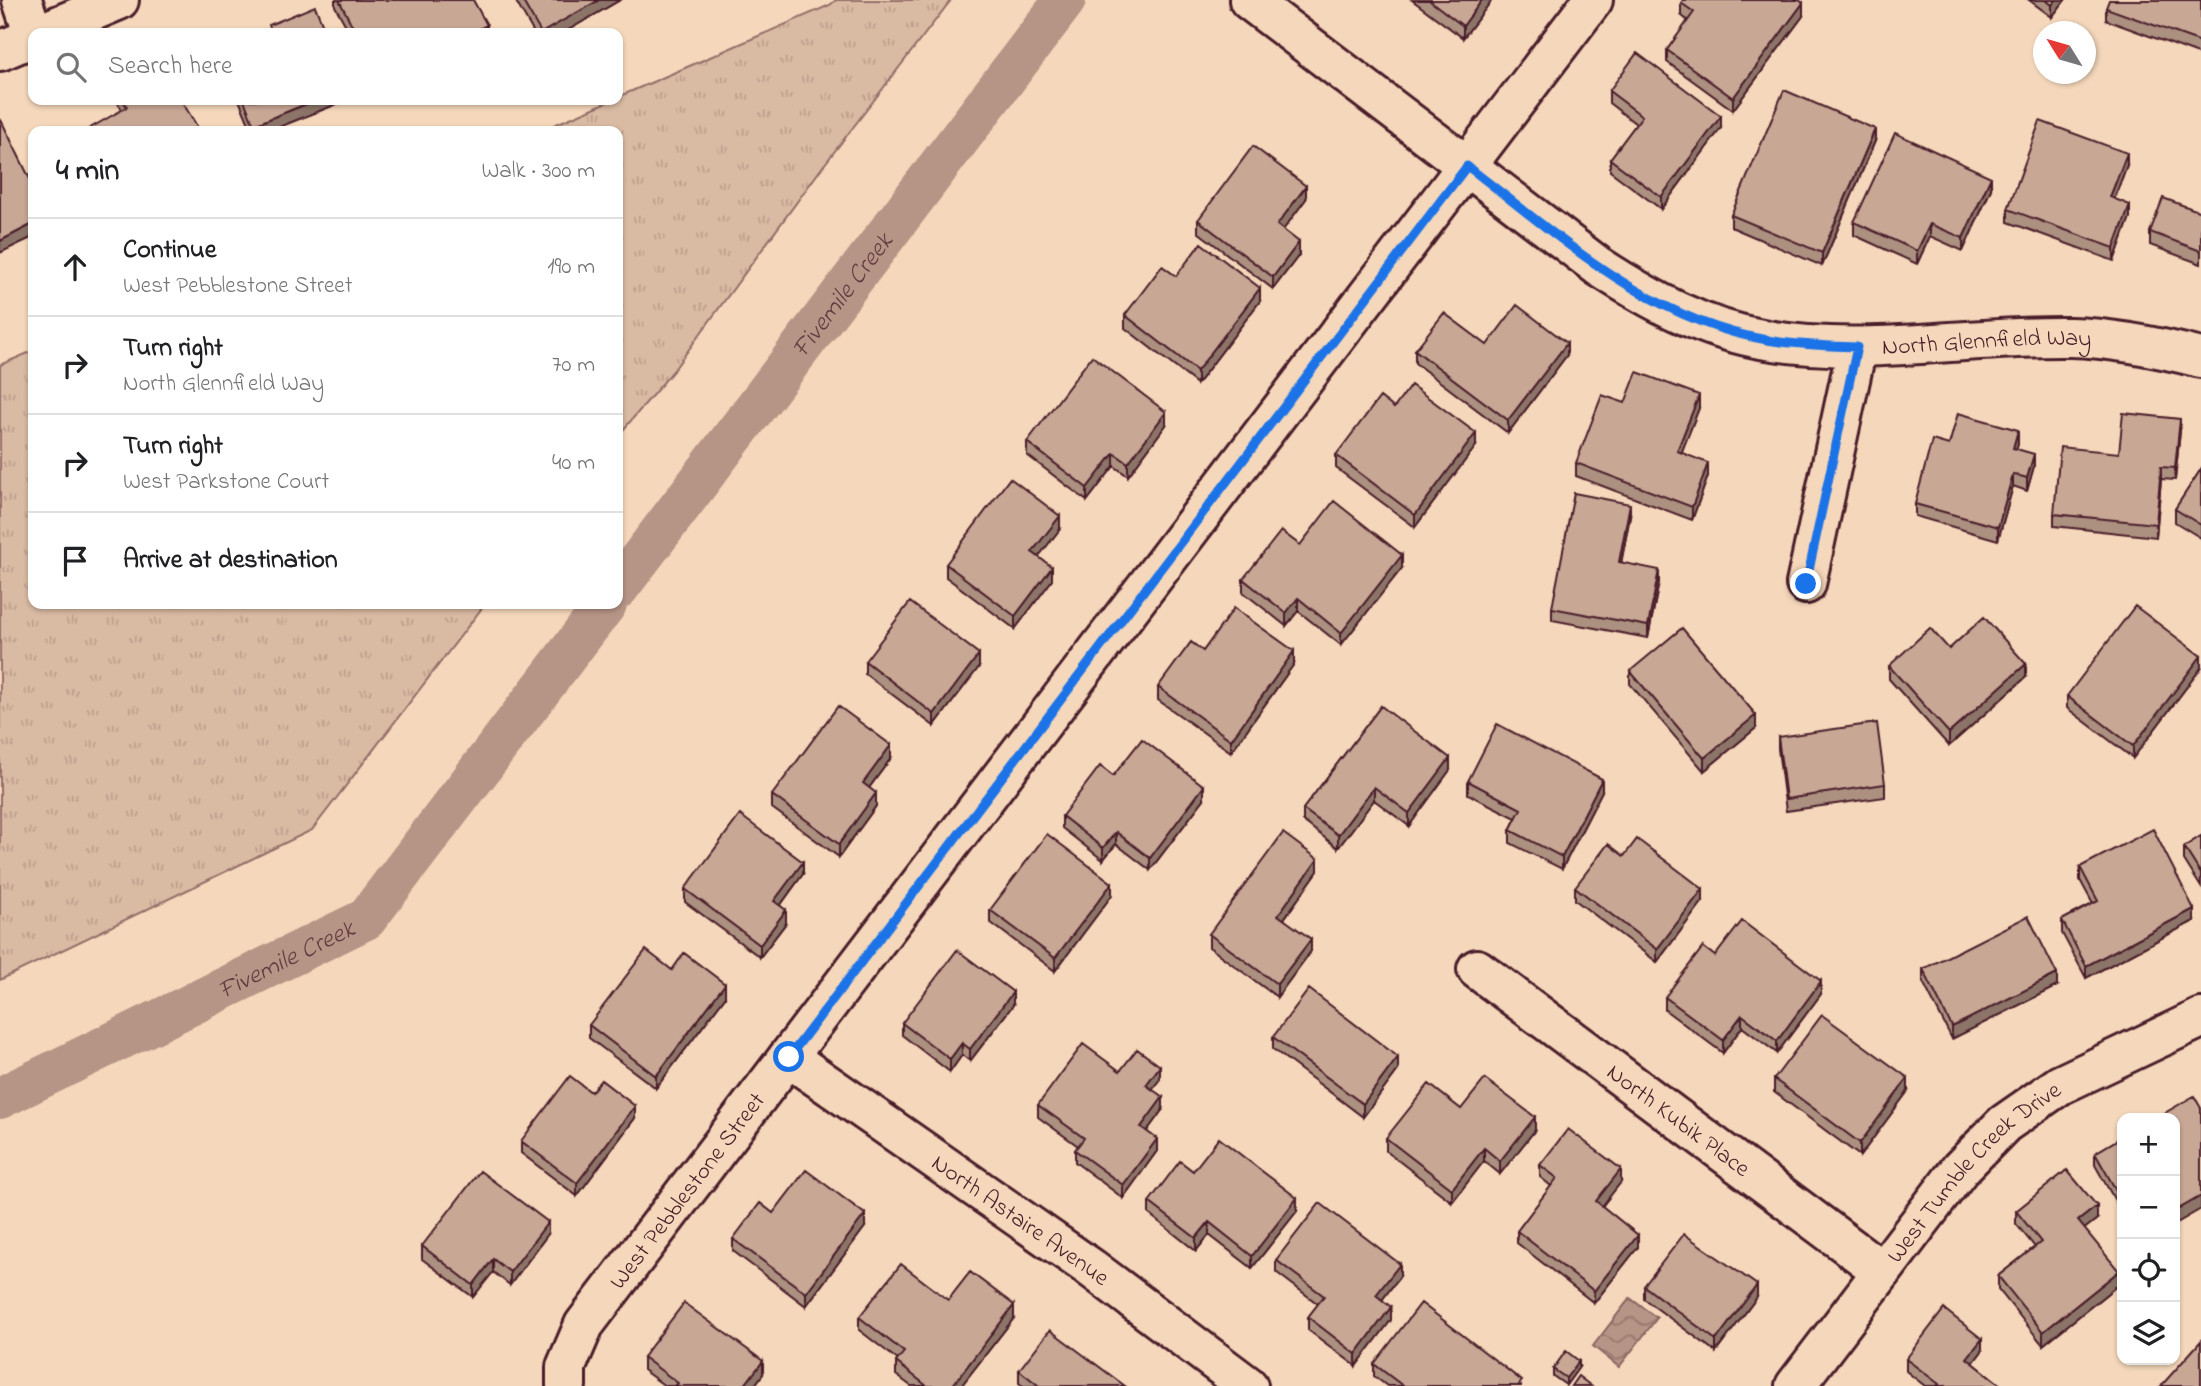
<!DOCTYPE html>
<html lang="en">
<head>
<meta charset="utf-8">
<style>
	:root { --surface:#fff; --page:#f2f2f2; --text:#202124; --muted:#757577; --line:#e0e0e0 }
	body { margin:0; font-family:"Indie Flower",sans-serif; background:var(--page); color:var(--text) }
	.controls { position:absolute; right:21px; bottom:21px; display:grid; overflow:hidden; border-radius:14px; box-shadow:0 2px 5px #0004 }
	.controls button { width:63px; height:63px; display:grid; place-items:center; padding:0; border:0; border-bottom:2px solid var(--line); background:var(--surface); color:var(--text); font:35px sans-serif }
	.compass { position:absolute; left:2033px; top:21px; width:63px; height:63px; border-radius:50%; background:var(--surface); box-shadow:0 2px 5px #0004; rotate:307deg }
	.stop { position:absolute; width:21px; height:21px; margin:-16px; border:5px solid #1a73e8; border-radius:50%; background:#fff }
	.stop.end { background:#1a73e8; border-color:#fff; box-shadow:0 2px 7px #0008 }
	.list { margin:0; padding:0; list-style:none }
	h2 { display:flex; justify-content:space-between; align-items:center; height:91px; margin:0; padding:0 28px; font-size:30px }
	h2 small { font-size:23px; font-weight:400; color:var(--muted) }
	.list li { display:grid; grid-template-columns:46px 1fr auto; gap:21px; align-items:center; box-sizing:border-box; height:98px; padding:0 28px; border-top:2px solid var(--line) }
	.list b { display:block; font-size:26px; white-space:nowrap }
	.list p { margin:0; font-size:23px; white-space:nowrap; color:var(--muted) }
	.list em { font-size:23px; font-style:normal; color:var(--muted) }
	.icon { flex:none; width:38px; height:38px; fill:none; stroke:currentColor; stroke-width:2; stroke-linecap:round; stroke-linejoin:round }
	.map { position:relative; flex:none; width:2201px; height:1386px; overflow:hidden }
	.search { position:absolute; background:var(--surface); box-shadow:0 2px 5px #0004; left:28px; top:28px; width:595px; height:77px; display:flex; align-items:center; gap:18px; box-sizing:border-box; padding:0 24px; border-radius:14px; color:var(--muted); font-size:26px }
	.panel { position:absolute; background:var(--surface); box-shadow:0 2px 5px #0004; left:28px; top:126px; width:595px; height:483px; border-radius:14px }
	.map>svg:first-child { display:block }
	.grass { fill:url(#grass-tufts); stroke:#926c67; stroke-width:2 }
	.water { fill:url(#water-waves); stroke:#8b6562; stroke-width:2 }
	.lines { fill:none; stroke-linecap:round; stroke-linejoin:round }
	.canal { stroke:#b69486; stroke-width:42 }
	.minor-casing { stroke:#4a1f2b; stroke-width:44 }
	.minor { stroke:#f5d8bb; stroke-width:38 }
	.wall { fill:#ac9080; stroke:#4a1f2b; stroke-width:2 }
	.shaded-wall { fill:#8c7568; stroke:#4a1f2b; stroke-width:2 }
	.building { fill:#c8a795; stroke:#4a1f2b; stroke-width:2 }
	.route { stroke:#1a73e8; stroke-width:9 }
	.labels { text-anchor:middle; stroke-width:6; stroke-linejoin:round; paint-order:stroke }
	.street-label { font-size:24px; fill:#4a1f2b; stroke:#f5d8bb }
	.water-label { font-size:26px; font-style:italic; fill:#653c42; stroke:#f5d8bb }
</style>
</head>
<body>
<div class="map">
<svg width="2201" height="1386" viewBox="0 0 2201 1386">
	<defs>
		<pattern id="grass-tufts" width="24" height="20" patternUnits="userSpaceOnUse" patternTransform="scale(1.75)"><rect width="24" height="20" fill="#d9baa3"/><path d="M3 7l-1-3M5 7V3M7 7l1-3M15 17l-1-3M17 17v-4M19 17l1-3" fill="none" stroke="#bc9f8c"/></pattern>
		<pattern id="water-waves" width="16" height="10" patternUnits="userSpaceOnUse" patternTransform="scale(1.75)"><rect width="16" height="10" fill="#b69486"/><path d="M0 5q4-4 8 0t8 0" fill="none" stroke="#96786e"/></pattern>
	</defs>
	<rect width="100%" height="100%" fill="#f5d8bb"/>
	<filter id="ink" filterUnits="userSpaceOnUse"><feTurbulence type="fractalNoise" baseFrequency=".0143" numOctaves="2"/><feDisplacementMap in="SourceGraphic" scale="14" xChannelSelector="R" yChannelSelector="G"/><feConvolveMatrix kernelMatrix="1 2 1 2 8 2 1 2 1" color-interpolation-filters="sRGB"/></filter>
	<g filter="url(#ink)">
		<path class="grass" d="M836 0H951L821 169 673 371 618 436V131H540L612 100H618V97L830 5Z
			M33 351V604H485L312 830 0 980V365Z"/>
		<path class="water" d="M1630 1298 1657 1318 1619 1367 1593 1346Z"/>
		<g class="lines">
			<g class="canal">
				<path id="s1" d="M618 588 1065 0"/>
				<path id="s2" d="M0 1098 366 919 606 604"/>
			</g>
			<g class="minor-casing">
				<g id="minor">
					<path d="M22 0 33 33"/>
					<path id="s3" d="M1249 0 1598 266C1650 300 1704 330 1767 340 1867 357 1969 335 2070 337 2114 338 2158 347 2201 358"/>
					<path d="M41 33 119 0"/>
					<path d="M0 51 33 37"/>
					<path d="M1806 584 1857 347"/>
					<path id="s4" d="M1477 969 1882 1271"/>
					<path id="s5" d="M788 1057 1091 1268 1248 1386"/>
					<path id="s6" d="M566 1386V1367L584 1325 1593 0"/>
					<path id="s7" d="M1795 1386 1960 1169 2004 1124 2060 1085 2201 1018"/>
				</g>
			</g>
			<use href="#minor" class="minor"/>
		</g>
		<path class="wall" d="M335 0H473L487 33H350L335 6Z
			M515 0H620L563 33H534Z
			M1412 0H1492L1463 38Z
			M2029 0H2065L2052 17Z
			M2201 0V55L2106 20V8Z
			M1681 3 1803 16 1733 110 1667 62V50L1688 21 1681 15Z
			M1609 91 1721 128 1661 209 1610 171V159L1636 124 1609 103Z
			M116 100H181L122 110Z
			M239 100H347L269 131H252Z
			M1875 141 1822 266 1731 227V215Z
			M2127 165 2114 199 2130 217 2114 261 2008 222V209Z
			M1991 189 1963 251 1930 236 1917 264 1854 235V222Z
			M1306 199 1283 230 1299 255 1273 289 1198 232V220Z
			M2201 212V264L2150 245V232Z
			M1176 276 1260 301 1197 384 1125 328V315Z
			M1487 345 1567 355 1508 433 1415 363V350Z
			M1625 403 1699 408 1681 453 1708 476 1692 520 1576 476V463Z
			M1166 425 1128 476 1114 466 1087 501 1027 455V442Z
			M2180 431 2175 480 2161 479 2156 537 2054 526V514L2119 453Z
			M2018 443 2016 449 2034 466 2027 491 2013 486 1998 540 1915 516V504L1949 445Z
			M1476 446 1415 527 1336 468V455Z
			M2201 469V538L2175 522V509Z
			M1630 516 1621 562 1659 582 1648 638 1552 620V608Z
			M1060 529 1038 557 1052 580 1015 629 946 577V564Z
			M1300 545 1402 568 1341 645 1298 611 1286 626 1243 592V579Z
			M1949 649 2026 677 1949 746 1889 679V666Z
			M865 661 979 667 934 726 865 674Z
			M1294 664 1231 752 1158 700V687Z
			M2201 668 2133 758 2067 708V696Z
			M1630 671 1756 728 1704 771 1630 684Z
			M1381 706 1450 770 1409 826 1374 800 1338 848 1303 821V809Z
			M1778 737 1885 784V797L1786 811 1778 749Z
			M891 758 869 788 876 806 839 857 772 808V795Z
			M1113 776 1204 799 1150 870 1116 844 1103 860 1062 828V816Z
			M1468 781 1602 791 1562 869 1510 843V830L1516 818 1468 794Z
			M2201 836V887L2184 860V847Z
			M1624 856 1703 901 1657 962 1575 900V887Z
			M2080 867 2194 921 2086 978 2062 933V920L2093 904 2080 880Z
			M1318 871 1284 919 1311 951 1277 997 1209 947V934Z
			M803 874 780 906 786 923 760 957 685 902V889Z
			M1112 895 1055 971 990 922V910Z
			M1715 956 1821 994 1777 1053 1742 1027 1723 1053 1665 1010V997Z
			M1923 969 2057 986 1952 1039 1923 982Z
			M672 970 725 997 656 1088 589 1038V1025Z
			M1013 1005 970 1061 962 1055 950 1072 902 1035V1023Z
			M1273 1037 1398 1070 1363 1117 1273 1049Z
			M1120 1071 1160 1079 1152 1089 1163 1109 1147 1131 1157 1151 1123 1198 1075 1162V1150L1078 1146 1038 1117V1105Z
			M1774 1079 1908 1091 1860 1156 1774 1092Z
			M591 1092 635 1118 577 1196 521 1153V1141Z
			M1461 1109 1535 1130 1500 1174 1484 1161 1452 1202 1386 1151V1138Z
			M2122 1137V1213L2095 1165V1153Z
			M1540 1165 1621 1182 1602 1206 1638 1247 1594 1303 1517 1243V1231L1551 1186 1540 1177Z
			M1193 1171 1297 1211 1252 1268 1209 1235 1196 1251 1149 1214V1202Z
			M2016 1211 2097 1219 2084 1229 2119 1284 2043 1345 1998 1289V1276L2035 1247 2016 1224Z
			M773 1213 865 1227 806 1306 733 1251V1239Z
			M548 1234 510 1285 493 1272 473 1297 422 1259V1246Z
			M1276 1260 1400 1276 1382 1300 1391 1320 1356 1366 1308 1330V1317L1318 1304 1276 1272Z
			M1644 1286 1757 1297 1716 1352 1644 1299Z
			M948 1300 1014 1318 961 1386H911L896 1375V1362L898 1360 859 1330V1317Z
			M1982 1351 1973 1363 2002 1386H1925L1906 1371V1359Z
			M643 1357 763 1374 754 1386H665L643 1370Z
			M1374 1364 1522 1386H1387L1374 1376Z
			M1579 1367 1566 1385 1553 1376V1369Z
			M1019 1370 1125 1386H1023L1019 1383Z"/>
		<path class="shaded-wall" d="M599 0H620L563 33H541Z
			M1482 0H1492L1463 38V26Z
			M2056 0H2065L2052 17V5Z
			M1803 3V16L1733 110V98Z
			M487 25V33H471Z
			M316 100H347L269 131H254V125Z
			M1721 116V128L1661 209V197Z
			M1875 129V141L1822 266V253Z
			M2127 153V165L2110 210V197Z
			M1991 177V189L1963 251V238Z
			M1306 186V199L1277 238V225Z
			M2130 205V217L2114 261V248Z
			M33 224V237L0 253V241Z
			M1930 224V236L1917 264V251Z
			M1299 242V255L1273 289V277Z
			M1260 288V301L1197 384V371Z
			M1567 343V355L1508 433V420Z
			M1699 395V408L1677 464V451Z
			M1166 412V425L1128 476V463Z
			M2180 419V431L2175 480V468Z
			M2018 430V443L2013 461V448Z
			M1476 433V446L1415 527V515Z
			M1114 453V466L1087 501V488Z
			M2034 454V466L2027 491V478Z
			M1708 463V476L1692 520V507Z
			M2161 467V479L2156 537V524Z
			M2013 474V486L1998 540V527Z
			M1630 504V516L1619 575V562Z
			M1060 516V529L1032 565V552Z
			M1402 555V568L1341 645V633Z
			M1052 567V580L1015 629V616Z
			M1659 570V582L1648 638V626Z
			M1298 598V611L1286 626V613Z
			M1294 651V664L1231 752V740Z
			M979 654V667L934 726V714Z
			M2201 656V668L2133 758V746Z
			M2026 664V677L1949 746V733Z
			M1756 715V728L1704 771V758Z
			M891 745V758L863 796V783Z
			M1450 758V770L1409 826V813Z
			M1602 779V791L1562 869V857Z
			M1204 786V799L1150 870V858Z
			M1374 787V800L1338 848V835Z
			M876 793V806L839 857V844Z
			M1116 832V844L1103 860V848Z
			M1318 859V871L1278 927V915Z
			M803 862V874L774 914V901Z
			M1112 883V895L1055 971V958Z
			M1703 889V901L1657 962V949Z
			M2194 909V921L2086 978V966Z
			M786 910V923L760 957V945Z
			M1311 939V951L1277 997V984Z
			M2057 974V986L1952 1039V1027Z
			M1821 981V994L1777 1053V1041Z
			M725 984V997L656 1088V1076Z
			M1013 992V1005L970 1061V1049Z
			M1742 1015V1027L1723 1053V1040Z
			M962 1043V1055L950 1072V1059Z
			M1398 1057V1070L1363 1117V1104Z
			M1160 1066V1079L1146 1097V1085Z
			M1908 1078V1091L1860 1156V1143Z
			M1163 1097V1109L1141 1139V1127Z
			M635 1106V1118L577 1196V1183Z
			M1535 1117V1130L1500 1174V1161Z
			M1157 1139V1151L1123 1198V1185Z
			M1484 1148V1161L1452 1202V1189Z
			M1621 1169V1182L1596 1214V1201Z
			M2201 1196V1209L2175 1224V1211Z
			M1297 1198V1211L1252 1268V1256Z
			M2097 1206V1219L2078 1234V1221Z
			M865 1214V1227L806 1306V1293Z
			M548 1222V1234L510 1285V1272Z
			M1209 1222V1235L1196 1251V1238Z
			M1638 1235V1247L1594 1303V1291Z
			M493 1259V1272L473 1297V1285Z
			M1400 1264V1276L1376 1308V1295Z
			M2119 1271V1284L2043 1345V1332Z
			M1757 1285V1297L1716 1352V1340Z
			M1014 1305V1318L961 1386H952Z
			M1391 1307V1320L1356 1366V1354Z
			M1982 1339V1351L1967 1371V1358Z
			M763 1361V1374L754 1386H744Z
			M1579 1361V1367L1566 1385V1378Z"/>
		<path class="building" d="M339 0H473L487 25 471 33H356Z
			M522 0H599L541 33Z
			M1429 0H1482L1463 26Z
			M1683 0H1799L1803 3 1733 98 1667 50 1694 12 1681 3Z
			M2046 0H2056L2052 5Z
			M2109 0H2201V42L2106 8Z
			M315 6 326 33H272L269 25Z
			M1637 53 1721 116 1661 197 1610 159 1642 116 1609 91Z
			M1784 90 1875 129 1822 253 1731 215Z
			M123 100H181L200 131H85L127 107Z
			M244 100H316L254 125Z
			M1 120 33 185V224L0 241V121Z
			M2040 121 2127 153 2110 197 2130 205 2114 248 2008 209Z
			M1895 133 1991 177 1963 238 1930 224 1917 251 1854 222Z
			M1253 146 1306 186 1277 225 1299 242 1273 277 1198 220Z
			M2163 198 2201 212V251L2150 232Z
			M1201 243 1260 288 1197 371 1125 315 1162 266 1176 276Z
			M1517 305 1567 343 1508 420 1415 350 1444 313 1487 345Z
			M1092 356 1166 412 1128 463 1114 453 1087 488 1027 442Z
			M1637 372 1699 395 1677 451 1708 463 1692 507 1576 463 1602 395 1625 403Z
			M1411 385 1476 433 1415 515 1336 455 1380 397 1394 408Z
			M1958 413 2018 430 2013 448 2034 454 2027 478 2013 474 1998 527 1915 504 1932 440 1949 445Z
			M2123 413 2180 419 2175 468 2161 467 2156 524 2054 514 2060 447 2119 453Z
			M2201 469V525L2175 509Z
			M1010 478 1060 516 1032 552 1052 567 1015 616 946 564Z
			M1574 493 1630 504 1619 562 1659 570 1648 626 1552 608Z
			M1334 501 1402 555 1341 633 1298 598 1286 613 1243 579 1281 531 1300 545Z
			M910 602 979 654 934 714 865 661Z
			M2135 606 2201 656 2133 746 2067 696Z
			M1234 608 1294 651 1231 740 1158 687 1191 642 1203 651Z
			M1984 617 2026 664 1949 733 1889 666 1930 628 1949 649Z
			M1682 628 1756 715 1704 758 1630 671Z
			M838 706 891 745 863 783 876 793 839 844 772 795Z
			M1381 706 1450 758 1409 813 1374 787 1338 835 1303 809Z
			M1877 723 1885 784 1786 799 1778 737Z
			M1497 724 1602 779 1562 857 1510 830 1521 809 1468 781Z
			M1142 739 1204 786 1150 858 1116 832 1103 848 1062 816 1100 766 1113 776Z
			M740 815 803 862 774 901 786 910 760 945 685 889Z
			M2153 829 2194 909 2086 966 2062 920 2098 901 2080 867Z
			M1283 833 1318 859 1278 915 1311 939 1277 984 1209 934Z
			M1047 834 1112 883 1055 958 990 910Z
			M2201 836V874L2184 847Z
			M1637 839 1703 889 1657 949 1575 887 1608 844 1624 856Z
			M2028 916 2057 974 1952 1027 1923 969Z
			M1742 921 1821 981 1777 1041 1742 1015 1723 1040 1665 997 1703 947 1715 956Z
			M646 950 672 970 684 953 725 984 656 1076 589 1025Z
			M957 950 1013 992 970 1049 962 1043 950 1059 902 1023Z
			M1309 989 1398 1057 1363 1104 1273 1037Z
			M1822 1015 1908 1078 1860 1143 1774 1079Z
			M1083 1044 1120 1071 1137 1049 1160 1066 1146 1085 1163 1097 1141 1127 1157 1139 1123 1185 1075 1150 1084 1138 1038 1105Z
			M570 1076 591 1092 601 1080 635 1106 577 1183 521 1141Z
			M1485 1079 1535 1117 1500 1161 1484 1148 1452 1189 1386 1138 1429 1084 1461 1109Z
			M2194 1096 2201 1108V1196L2175 1211V1118H2156Z
			M1568 1129 1621 1169 1596 1201 1638 1235 1594 1291 1517 1231 1557 1178 1540 1165Z
			M2122 1137V1201L2095 1153Z
			M1219 1138 1297 1198 1252 1256 1209 1222 1196 1238 1149 1202 1180 1161 1193 1171Z
			M806 1170 865 1214 806 1293 733 1239 760 1203 773 1213Z
			M2067 1170 2097 1206 2078 1221 2119 1271 2043 1332 1998 1276 2041 1242 2016 1211Z
			M480 1171 548 1222 510 1272 493 1259 473 1285 422 1246Z
			M1320 1203 1400 1264 1376 1295 1391 1307 1356 1354 1308 1317 1324 1296 1276 1260Z
			M1684 1234 1757 1285 1716 1340 1644 1286Z
			M901 1264 948 1300 970 1272 1014 1305 952 1386H927L896 1362 904 1352 859 1317Z
			M684 1303 763 1361 744 1386H675L678 1383 643 1357Z
			M1421 1303 1522 1381 1518 1386H1403L1374 1364Z
			M1944 1309 1982 1339 1967 1358 2002 1386H1937L1939 1384 1906 1359Z
			M1050 1330 1125 1386H1037L1038 1385 1019 1370Z
			M2201 1341V1386H2161Z
			M1566 1351 1579 1361 1566 1378 1553 1369Z
			M1578 1376 1591 1386H1571Z"/>
	</g>
	<g class="lines" filter="url(#ink)">
		<path class="route" d="M789 1057 1467 166C1558 235 1649 321 1767 340 1797 345 1826 346 1857 347L1806 584"/>
	</g>
	<g class="labels">
		<g class="street-label">
			<text dy="8" stroke="none"><textPath href="#s3" startOffset="845">North Glennfield Way</textPath></text>
			<text dy="8" stroke="none"><textPath href="#s4" startOffset="252">North Kubik Place</textPath></text>
			<text dy="8" stroke="none"><textPath href="#s7" startOffset="280">West Tumble Creek Drive</textPath></text>
			<text dy="8" stroke="none"><textPath href="#s6" startOffset="234">West Pebblestone Street</textPath></text>
			<text dy="8" stroke="none"><textPath href="#s5" startOffset="284">North Astaire Avenue</textPath></text>
		</g>
		<g class="water-label">
			<text dy="9" stroke="none"><textPath href="#s1" startOffset="369">Fivemile Creek</textPath></text>
			<text dy="9" stroke="none"><textPath href="#s2" startOffset="318">Fivemile Creek</textPath></text>
		</g>
	</g>
</svg>
<div class="controls">
<button>+</button>
<button>−</button>
<button><svg class="icon" aria-label="locate" viewBox="0 0 24 24"><circle cx="12" cy="12" r="6"/><path d="M12 2v4M12 18v4M2 12h4M18 12h4"/></svg></button>
<button><svg class="icon" aria-label="layers" viewBox="0 0 24 24"><path d="M12 4l9 5-9 5-9-5zM3 14l9 5 9-5"/></svg></button>
</div>
<svg class="compass" viewBox="-18 -18 36 36"><path d="M0-13l5 13h-10z" fill="#e53935"/><path d="M0 13l5-13h-10z" fill="#757577"/></svg>
<div class="stop" style="left:789px;top:1057px"></div>
<div class="stop end" style="left:1806px;top:584px"></div>
<div class="search"><svg class="icon" aria-label="search" viewBox="0 0 24 24"><circle cx="10" cy="10" r="6"/><path d="M15 15l6 6"/></svg>Search here</div>
<section class="panel">
<h2>4 min<small>Walk · 300 m</small></h2>
<ul class="list">
<li><svg class="icon" aria-label="ahead" viewBox="0 0 24 24"><path d="M12 20V5M6 11l6-6 6 6"/></svg><div><b>Continue</b><p>West Pebblestone Street</p></div><em>190 m</em></li>
<li><svg class="icon" aria-label="right" viewBox="0 0 24 24"><path d="M7 20v-9h11M14 6l5 5-5 5"/></svg><div><b>Turn right</b><p>North Glennfield Way</p></div><em>70 m</em></li>
<li><svg class="icon" aria-label="right" viewBox="0 0 24 24"><path d="M7 20v-9h11M14 6l5 5-5 5"/></svg><div><b>Turn right</b><p>West Parkstone Court</p></div><em>40 m</em></li>
<li><svg class="icon" aria-label="arrive" viewBox="0 0 24 24"><path d="M6 21V4h12l-3 4 3 4H6"/></svg><div><b>Arrive at destination</b></div></li>
</ul>
</section>
</div>
</body>
</html>
